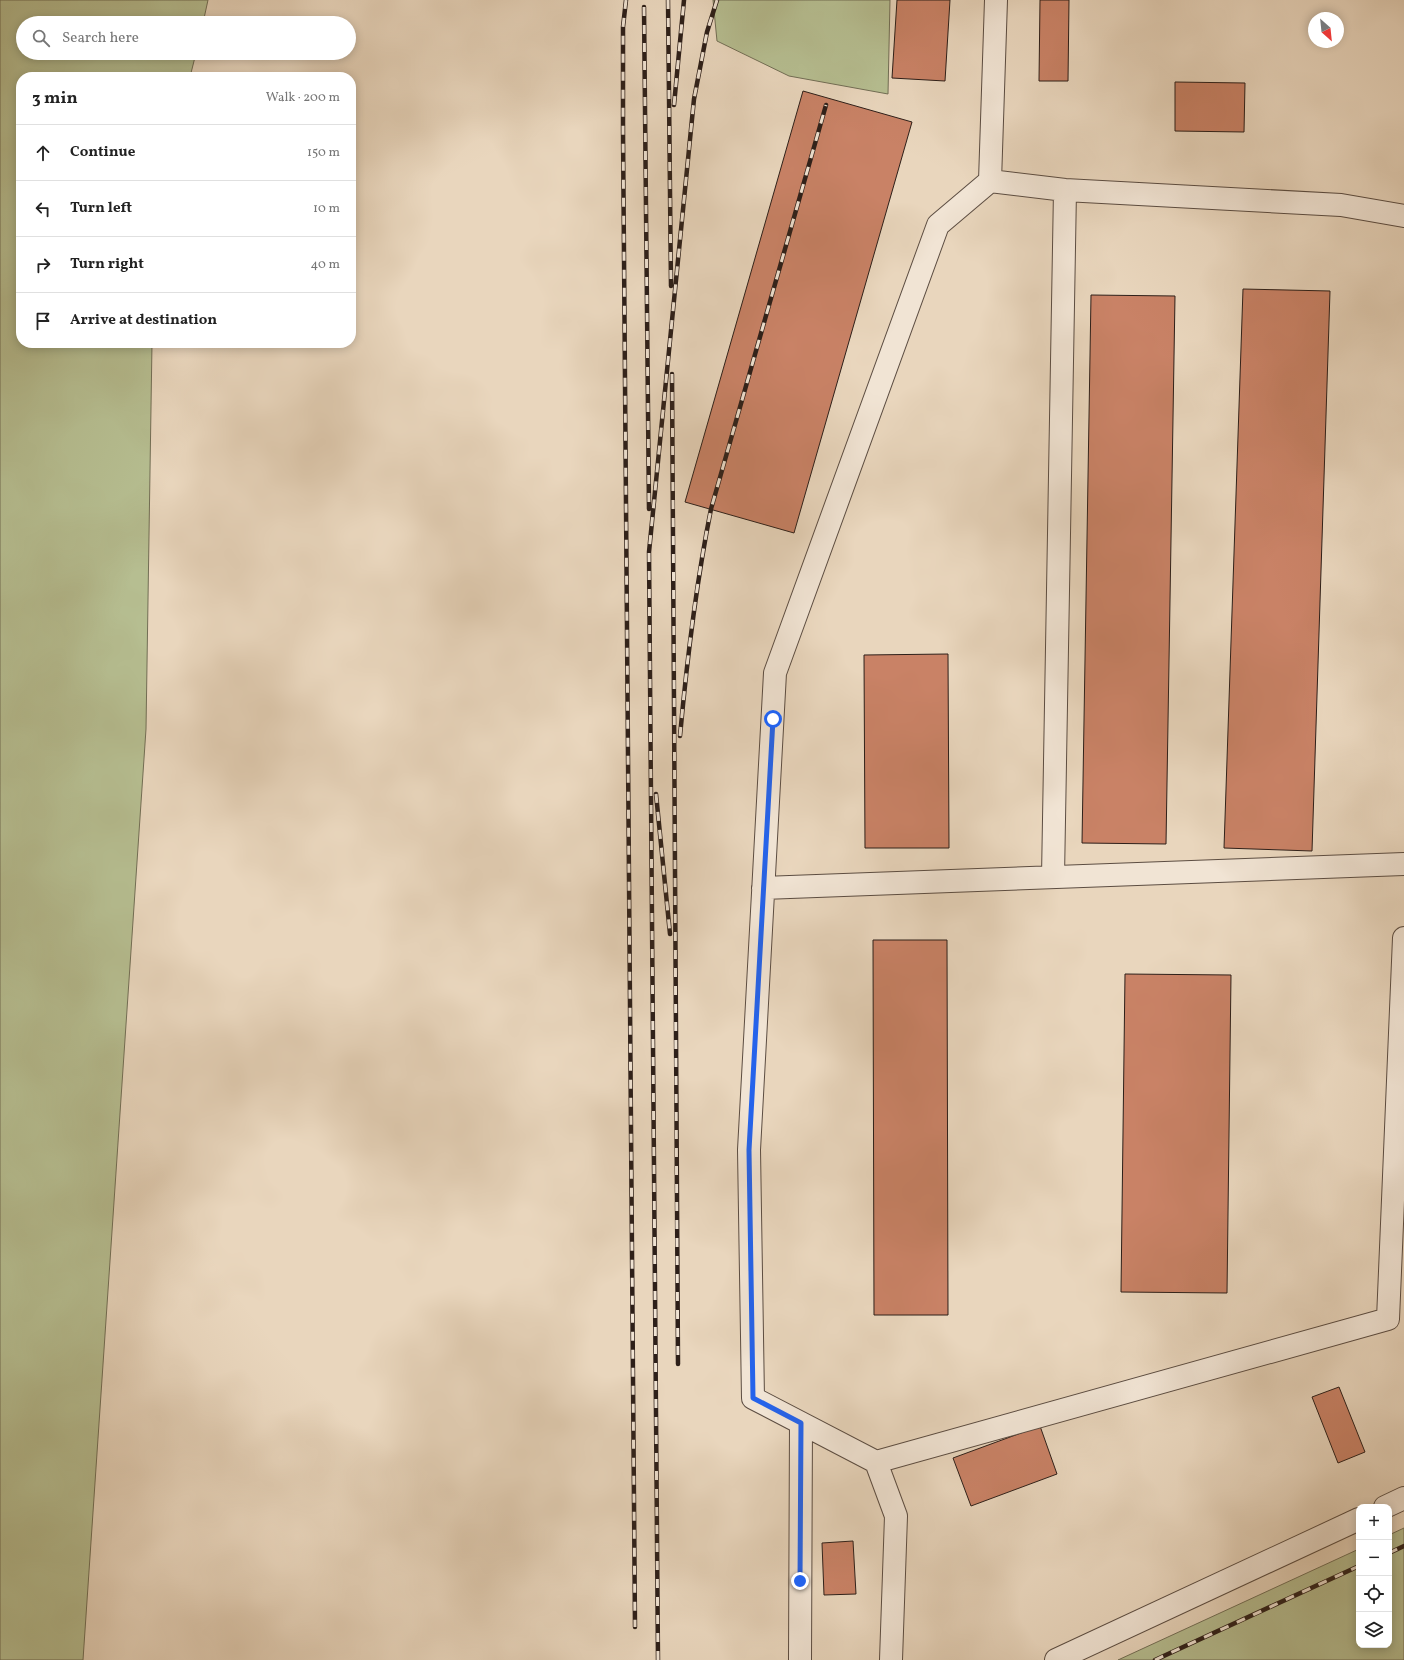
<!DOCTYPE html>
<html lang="en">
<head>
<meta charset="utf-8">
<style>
	:root { --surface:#fff; --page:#f6f6f6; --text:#222; --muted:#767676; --line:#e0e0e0 }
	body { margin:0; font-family:Vollkorn,serif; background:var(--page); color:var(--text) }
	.controls { position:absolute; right:12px; bottom:12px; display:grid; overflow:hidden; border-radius:8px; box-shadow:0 2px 10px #0003 }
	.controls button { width:36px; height:36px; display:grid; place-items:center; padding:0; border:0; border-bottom:1px solid var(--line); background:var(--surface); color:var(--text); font:20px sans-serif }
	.compass { position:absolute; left:1308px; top:12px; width:36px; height:36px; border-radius:50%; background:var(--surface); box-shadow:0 2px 10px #0003; rotate:153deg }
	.stop { position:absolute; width:12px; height:12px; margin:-9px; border:3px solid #2563eb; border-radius:50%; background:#fff }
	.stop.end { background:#2563eb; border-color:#fff; box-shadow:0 1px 4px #0008 }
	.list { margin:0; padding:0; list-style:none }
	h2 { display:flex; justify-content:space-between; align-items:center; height:52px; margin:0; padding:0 16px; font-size:17px }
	h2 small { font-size:13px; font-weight:400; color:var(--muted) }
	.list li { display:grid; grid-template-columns:26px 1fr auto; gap:12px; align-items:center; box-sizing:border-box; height:56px; padding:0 16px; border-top:1px solid var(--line) }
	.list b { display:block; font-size:15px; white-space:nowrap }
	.list em { font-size:13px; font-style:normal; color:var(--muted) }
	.icon { flex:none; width:22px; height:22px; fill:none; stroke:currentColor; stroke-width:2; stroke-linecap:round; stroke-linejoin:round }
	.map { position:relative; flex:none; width:1404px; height:1660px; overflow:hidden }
	.search { position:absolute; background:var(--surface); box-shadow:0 2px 10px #0003; left:16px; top:16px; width:340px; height:44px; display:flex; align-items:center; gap:10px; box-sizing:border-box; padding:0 14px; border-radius:22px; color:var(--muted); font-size:15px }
	.panel { position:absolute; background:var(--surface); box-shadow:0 2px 10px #0003; left:16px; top:72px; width:340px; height:276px; border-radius:16px }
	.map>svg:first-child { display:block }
	.green { fill:#b6be91; stroke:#726e55 }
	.building { fill:#c98266; stroke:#2d1f19 }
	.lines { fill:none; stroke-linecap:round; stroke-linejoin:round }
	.minor-casing { stroke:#5c4d42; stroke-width:24 }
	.minor { stroke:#f1e4d4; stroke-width:22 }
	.rail-casing { stroke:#2d1f19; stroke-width:4.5 }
	.rail { stroke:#f1e4d4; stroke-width:3; stroke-dasharray:9; stroke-linecap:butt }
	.route { stroke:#2563eb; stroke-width:5 }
</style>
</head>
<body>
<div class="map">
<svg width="1404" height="1660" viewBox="0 0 1404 1660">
	<rect width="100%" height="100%" fill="#e9d6bd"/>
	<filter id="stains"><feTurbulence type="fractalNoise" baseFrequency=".005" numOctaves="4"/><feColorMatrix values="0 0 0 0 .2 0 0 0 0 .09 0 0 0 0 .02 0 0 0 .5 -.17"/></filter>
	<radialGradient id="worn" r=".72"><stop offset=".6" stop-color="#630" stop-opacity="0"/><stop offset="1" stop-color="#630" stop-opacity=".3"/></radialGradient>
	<path class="green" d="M0 0H208L203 23H23V53H196L190 77H21V343H152L146 729 83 1660H0Z
		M713 0H890L888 94 789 76 717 41Z
		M1404 1528V1660H1118L1359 1549V1645H1389V1535Z"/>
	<path class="building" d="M897 0H950L945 81 892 78Z
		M1040 0H1069L1068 81H1039Z
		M256 20 301 21V23H255Z
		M255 53H300V58L255 57Z
		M1175 82 1245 83 1244 132 1175 131Z
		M803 91 912 122 794 533 685 502Z
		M1243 289 1330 291 1312 851 1224 848Z
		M1091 295 1175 296 1166 844 1082 843Z
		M948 654 949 848H865L864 655Z
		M873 940H947L948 1315H874Z
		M1125 974 1231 975 1227 1293 1121 1292Z
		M1339 1387 1365 1452 1338 1463 1312 1397Z
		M1040 1426 1057 1474 971 1506 953 1458Z
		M853 1541 856 1594 824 1595 822 1543Z"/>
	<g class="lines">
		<g class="minor-casing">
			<path id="minor" d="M990 181 996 0
				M1053 877 1065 190
				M763 888 1404 864
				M876 1462 1388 1319 1404 938
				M1385 1507 1404 1498
				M800 1660 801 1423
				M891 1660 896 1516 876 1462 753 1398 749 1150 775 673 938 225 990 181 1065 190 1341 205 1404 216
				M1056 1660 1359 1519"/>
		</g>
		<use href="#minor" class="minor"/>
		<g class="rail-casing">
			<path id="rail" d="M626 0 623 27V131L635 1627
				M668 0 671 286
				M644 7 649 509
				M674 105 684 0
				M672 374C675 704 675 1034 678 1364
				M680 736C687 659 696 584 711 509L826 105
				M656 794 670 934
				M1389 1553 1404 1546
				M658 1660 649 552 694 99 707 32 717 0
				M1155 1660 1359 1566"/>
		</g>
		<use href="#rail" class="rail"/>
	</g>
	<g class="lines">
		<path class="route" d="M773 719 749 1150 753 1398 801 1423 800 1581"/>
	</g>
	<rect width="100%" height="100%" filter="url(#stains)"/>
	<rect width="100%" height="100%" fill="url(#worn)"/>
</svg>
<div class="controls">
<button>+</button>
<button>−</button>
<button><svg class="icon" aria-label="locate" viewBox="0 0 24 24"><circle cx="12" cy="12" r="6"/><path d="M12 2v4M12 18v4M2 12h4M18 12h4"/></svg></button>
<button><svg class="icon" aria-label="layers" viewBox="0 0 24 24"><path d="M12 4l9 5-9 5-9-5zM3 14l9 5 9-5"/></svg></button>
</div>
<svg class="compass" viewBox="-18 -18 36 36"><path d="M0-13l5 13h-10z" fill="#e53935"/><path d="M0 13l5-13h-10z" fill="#767676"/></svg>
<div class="stop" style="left:773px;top:719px"></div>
<div class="stop end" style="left:800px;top:1581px"></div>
<div class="search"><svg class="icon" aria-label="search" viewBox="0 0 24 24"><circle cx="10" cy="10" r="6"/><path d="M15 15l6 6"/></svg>Search here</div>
<section class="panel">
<h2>3 min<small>Walk · 200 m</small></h2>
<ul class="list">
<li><svg class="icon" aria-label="ahead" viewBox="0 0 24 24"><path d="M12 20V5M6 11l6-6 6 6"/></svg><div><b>Continue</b></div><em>150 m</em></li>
<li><svg class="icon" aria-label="left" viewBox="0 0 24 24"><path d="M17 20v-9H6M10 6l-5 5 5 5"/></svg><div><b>Turn left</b></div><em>10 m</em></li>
<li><svg class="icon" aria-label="right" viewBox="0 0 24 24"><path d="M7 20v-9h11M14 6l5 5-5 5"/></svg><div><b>Turn right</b></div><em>40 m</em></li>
<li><svg class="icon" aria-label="arrive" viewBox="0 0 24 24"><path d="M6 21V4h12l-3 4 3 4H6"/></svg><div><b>Arrive at destination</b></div></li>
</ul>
</section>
</div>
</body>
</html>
